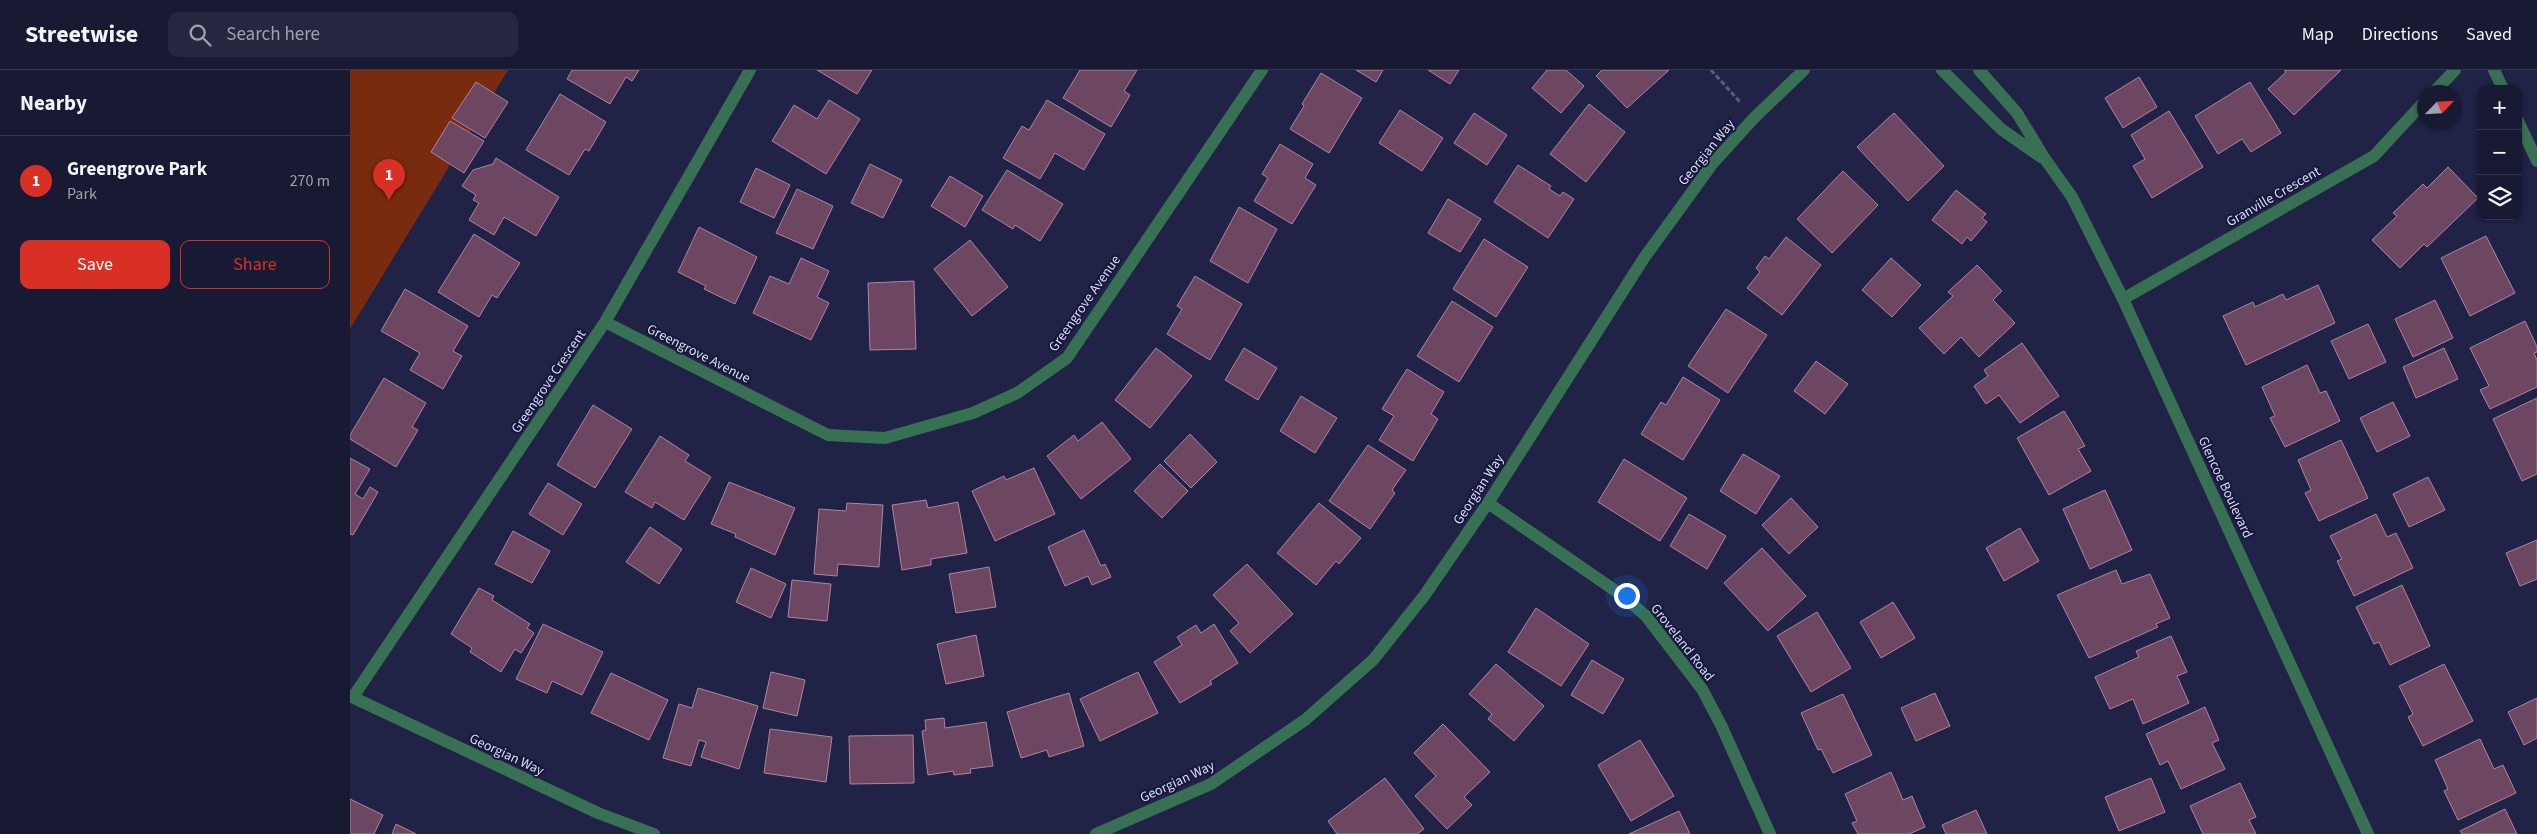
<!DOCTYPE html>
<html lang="en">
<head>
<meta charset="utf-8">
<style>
	:root { --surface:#181a34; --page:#252740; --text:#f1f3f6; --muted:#9fa1ac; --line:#36384f; --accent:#d93025 }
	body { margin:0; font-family:"Source Sans 3",sans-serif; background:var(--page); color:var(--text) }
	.controls { position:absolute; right:15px; top:15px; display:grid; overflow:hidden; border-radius:10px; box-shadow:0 1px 4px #0004 }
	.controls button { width:45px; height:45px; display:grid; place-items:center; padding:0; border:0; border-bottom:1px solid var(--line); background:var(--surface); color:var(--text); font:25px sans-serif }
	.compass { position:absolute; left:2067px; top:15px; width:45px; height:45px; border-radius:50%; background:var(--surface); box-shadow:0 1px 4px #0004; rotate:65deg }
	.you { position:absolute; left:1276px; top:525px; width:18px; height:18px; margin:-12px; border:4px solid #fff; border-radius:50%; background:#1a73e8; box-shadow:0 0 0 8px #1a73e833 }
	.badge { display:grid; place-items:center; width:32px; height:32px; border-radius:50%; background:var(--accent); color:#fff; font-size:16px; font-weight:700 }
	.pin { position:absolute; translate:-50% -41px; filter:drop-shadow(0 1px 2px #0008) }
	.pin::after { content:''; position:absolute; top:26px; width:18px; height:15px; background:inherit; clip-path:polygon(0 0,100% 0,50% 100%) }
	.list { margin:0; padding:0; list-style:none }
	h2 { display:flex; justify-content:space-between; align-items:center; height:65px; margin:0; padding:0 20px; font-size:21px }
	h2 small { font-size:16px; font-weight:400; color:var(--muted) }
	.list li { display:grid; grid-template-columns:32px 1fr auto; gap:15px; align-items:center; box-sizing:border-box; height:90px; padding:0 20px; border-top:1px solid var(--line) }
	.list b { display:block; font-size:19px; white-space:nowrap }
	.list p { margin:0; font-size:16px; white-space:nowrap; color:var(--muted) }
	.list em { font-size:16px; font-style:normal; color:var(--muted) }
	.actions { display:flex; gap:10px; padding:15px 20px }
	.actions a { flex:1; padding:11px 0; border:1px solid var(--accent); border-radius:10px; text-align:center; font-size:18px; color:var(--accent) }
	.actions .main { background:var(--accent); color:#fff }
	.icon { flex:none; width:28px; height:28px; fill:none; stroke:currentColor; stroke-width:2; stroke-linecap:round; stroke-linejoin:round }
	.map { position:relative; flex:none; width:2187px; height:764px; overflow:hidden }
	header { display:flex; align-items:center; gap:30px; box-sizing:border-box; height:70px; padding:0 25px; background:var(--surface); border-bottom:1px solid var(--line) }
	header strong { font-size:24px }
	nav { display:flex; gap:28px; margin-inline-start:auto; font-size:18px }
	.search { width:350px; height:45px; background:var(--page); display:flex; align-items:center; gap:12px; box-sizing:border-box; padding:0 18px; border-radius:10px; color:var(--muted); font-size:19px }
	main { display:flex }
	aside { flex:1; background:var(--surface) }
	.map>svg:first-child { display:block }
	.green { fill:#782b0e }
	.building { fill:#6d4661; stroke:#b084a1 }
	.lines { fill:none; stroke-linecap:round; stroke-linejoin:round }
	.path { stroke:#5b5d7d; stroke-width:3; stroke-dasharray:5 2.5; stroke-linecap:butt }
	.minor { stroke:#387053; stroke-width:12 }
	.tertiary { stroke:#387053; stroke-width:12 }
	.labels { text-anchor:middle; stroke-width:4; stroke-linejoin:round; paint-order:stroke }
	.street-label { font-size:14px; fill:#dadef6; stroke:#17183b }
</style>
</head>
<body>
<header>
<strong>Streetwise</strong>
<div class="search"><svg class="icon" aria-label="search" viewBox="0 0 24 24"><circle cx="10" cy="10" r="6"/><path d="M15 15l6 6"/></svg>Search here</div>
<nav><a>Map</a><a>Directions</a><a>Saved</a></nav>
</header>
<main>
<aside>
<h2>Nearby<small></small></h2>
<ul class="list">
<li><span class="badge">1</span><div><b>Greengrove Park</b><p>Park</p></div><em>270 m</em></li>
</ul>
<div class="actions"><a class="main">Save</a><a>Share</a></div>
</aside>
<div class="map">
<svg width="2187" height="764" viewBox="0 0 2187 764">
	<rect width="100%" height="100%" fill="#202246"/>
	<path class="green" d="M0 0H158L0 259Z"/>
	<path class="building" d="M222 0H289L282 11 276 7 260 34 217 9Z
		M467 0H522L507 24Z
		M730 0H787L774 21 780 25 761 57 713 28Z
		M1006 0H1033L1026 12Z
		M1078 0H1109L1100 14Z
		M1197 0H1216L1234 16 1211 43 1182 18Z
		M1252 0H1319L1277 38 1246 6Z
		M1934 0H1991L1944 45 1918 19 1936 2Z
		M971 3 1012 28 979 83 940 59 954 36 952 34Z
		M1789 7 1807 37 1773 58 1755 28Z
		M126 12 158 32 135 68 102 48Z
		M1900 12 1931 63 1901 82 1892 69 1868 84 1845 46Z
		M210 24 256 52 239 81 235 79 219 105 176 80Z
		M479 30 510 49 476 104 422 71 444 35 467 49Z
		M697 30 755 64 734 100 705 83 690 109 653 88 672 56 679 60Z
		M1239 34 1275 62 1236 112 1200 84Z
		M1050 40 1093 68 1072 101 1029 73Z
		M1819 41 1853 97 1802 128 1783 96 1795 89 1781 65Z
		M1124 43 1157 65 1137 95 1104 73Z
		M1544 43 1594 96 1558 131 1507 77Z
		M100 51 134 71 114 103 81 82Z
		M930 74 963 94 955 108 966 115 942 154 904 131 918 108 912 104Z
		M146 88 209 127 186 166 154 147 144 165 119 150 129 133 123 130 126 125 112 116 123 100 143 94Z
		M520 94 552 110 533 148 501 133Z
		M1168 95 1201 116 1199 119 1210 126 1213 122 1224 129 1198 168 1144 132Z
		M2098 97 2128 128 2077 177 2074 174 2050 198 2022 170 2047 146 2043 143 2073 114 2077 118Z
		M406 98 440 115 424 148 390 132Z
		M657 100 713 134 690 171 665 155 663 159 632 140Z
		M1493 101 1528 135 1482 183 1447 149Z
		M600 106 633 126 615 157 581 136Z
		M447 119 483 136 463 179 426 163Z
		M1606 120 1636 144 1632 148 1637 152 1621 171 1617 167 1612 174 1582 150Z
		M1098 129 1131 149 1110 182 1078 163Z
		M889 137 927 159 898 213 860 191Z
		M349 157 407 187 385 234 354 219 356 216 328 202Z
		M124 164 170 193 147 228 142 225 129 247 88 222Z
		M2136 166 2165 223 2120 246 2091 188Z
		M1436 167 1471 195 1432 245 1397 218 1410 202 1406 198 1415 186 1419 189Z
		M1134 169 1178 197 1146 247 1103 219Z
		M620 170 658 217 622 246 584 199Z
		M451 188 479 201 467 227 479 233 461 270 403 243 420 206 439 214Z
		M1541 188 1571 215 1542 247 1512 220Z
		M1627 195 1652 221 1643 230 1665 253 1629 287 1611 267 1594 284 1569 258 1603 226 1598 222Z
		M845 206 892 234 860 290 817 264 832 239 827 236Z
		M564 211 566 279 520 280 518 213Z
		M1968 215 1985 253 1896 295 1873 246 1903 232 1905 237 1933 224 1936 230Z
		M55 219 118 256 103 281 112 286 93 319 60 300 70 283 31 261Z
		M2085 230 2103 268 2063 287 2045 249Z
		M1102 231 1143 257 1109 312 1067 286Z
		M1376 239 1417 265 1378 323 1338 296Z
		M2175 251 2187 277V282L2184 283 2187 290V317L2140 339 2130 320 2139 316 2120 278Z
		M2018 254 2036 292 1999 309 1981 271Z
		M1672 273 1709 326 1670 353 1649 325 1636 334 1624 316 1638 306 1634 300Z
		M806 278 842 306 800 358 765 330Z
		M894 278 927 298 908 330 875 310Z
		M2094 278 2108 309 2066 328 2053 297Z
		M1466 291 1498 314 1475 344 1444 321Z
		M1957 295 1970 323 1976 321 1990 351 1935 377 1920 348 1925 346 1912 317Z
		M1057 299 1094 322 1081 344 1088 349 1063 391 1029 370 1044 346 1032 339Z
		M1333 307 1370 330 1333 390 1291 364 1311 332 1316 335Z
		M34 308 76 333 62 357 68 360 46 397 0 369V365Z
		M951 326 987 348 965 383 930 361Z
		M2187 328V404L2172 411 2143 349Z
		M2043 332 2060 366 2027 382 2010 348Z
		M243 335 282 359 245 418 207 395Z
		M1714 341 1735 376 1728 379 1741 401 1699 425 1667 368Z
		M752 352 781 389 731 429 697 386 724 365 728 371Z
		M840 364 867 392 841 418 814 391Z
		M310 366 339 385 335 391 361 407 334 450 305 432 302 438 275 422Z
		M1991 370 2018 428 1969 451 1955 423 1961 420 1948 390Z
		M1018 375 1056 400 1042 420 1045 423 1020 459 979 431Z
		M1393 384 1430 406 1406 444 1370 421Z
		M0 388 20 399 5 424 13 429 20 417 28 422 3 465 0 464Z
		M1274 389 1337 428 1310 471 1248 432Z
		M810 394 838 421 812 448 784 421Z
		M684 398 705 444 645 471 622 421 654 406 656 410Z
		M2078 407 2095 440 2059 457 2043 424Z
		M379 412 445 438 425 485 385 467 386 464 361 454Z
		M198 413 232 434 213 465 179 444Z
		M1755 420 1782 480 1740 499 1713 439Z
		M1441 428 1468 457 1439 484 1412 455Z
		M576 430 578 438 608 432 617 483 581 489V495L552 500 542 435Z
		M497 433 533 435 529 497 488 494 487 506 464 504 469 439 496 441Z
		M969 433 1011 468 989 494 986 491 966 515 927 483Z
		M1339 444 1376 466 1357 499 1320 476Z
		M2026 444 2037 467 2046 463 2063 498 2004 526 1987 491 1992 489 1980 466Z
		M300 457 332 479 309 514 276 492Z
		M1670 458 1689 491 1654 511 1636 478Z
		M734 460 751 496 755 494 761 507 742 515 738 506 715 516 698 477Z
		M163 461 200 481 182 513 145 494Z
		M2187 470V509L2170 516 2156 483Z
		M1412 478 1456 526 1418 561 1374 513Z
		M897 494 943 544 900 583 880 561 889 553 863 525Z
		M639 497 646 537 606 543 599 504Z
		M401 498 436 514 421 548 386 532Z
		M1766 500 1772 514 1800 504 1820 548 1806 554 1808 557 1739 588 1707 525Z
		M442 510 481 514 477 551 438 547Z
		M2052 515 2080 576 2040 595 2029 572 2024 574 2006 537Z
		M129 518 144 526 142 530 180 554 177 558 184 563 171 583 165 579 151 602 120 582 122 578 101 564Z
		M1543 532 1565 568 1531 588 1510 552Z
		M1186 538 1239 574 1211 616 1158 582Z
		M1467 542 1501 598 1461 622 1427 566Z
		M193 554 253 582 232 625 202 611 197 623 166 609Z
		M864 554 888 593 860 611 862 614 830 633 804 592 832 575 827 567 846 555 851 563Z
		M626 565 634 606 596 614 587 574Z
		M1821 566 1837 602 1827 606 1839 633 1793 654 1783 629 1760 639 1745 607 1789 587 1786 581Z
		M1242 590 1274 609 1253 644 1221 625Z
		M1146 594 1194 636 1164 671 1138 649 1142 644 1119 624Z
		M2094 594 2123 651 2073 676 2058 647 2063 644 2049 616Z
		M421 602 455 610 447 646 413 638Z
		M788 602 808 643 750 671 730 629Z
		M261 603 318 630 299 670 241 643Z
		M348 618 408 636 389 699 351 687 356 672 349 670 341 696 313 688 329 634 342 638Z
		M719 623 734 676 699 687 697 680 671 688 657 642Z
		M1585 623 1600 656 1566 671 1551 638Z
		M1493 624 1522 685 1483 703 1471 679 1468 680 1451 643Z
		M2187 628V668L2174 675 2158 642Z
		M1855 637 1869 670 1862 673 1875 699 1831 719 1818 691 1810 695 1796 664Z
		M594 648 595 658 636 652 643 696 620 699 621 703 604 705 603 701 578 705 572 661 576 660 575 650Z
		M1093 654 1140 702 1114 727 1122 735 1097 759 1065 726 1086 706 1064 683Z
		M420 659 482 667 476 712 414 703Z
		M563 665 564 713 500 714 499 666Z
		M2130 669 2144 699 2153 695 2166 723 2108 750 2094 721 2098 719 2085 690Z
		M1290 670 1324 726 1281 751 1248 695Z
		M1541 702 1553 730 1562 726 1575 757 1559 764H1508L1502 753 1507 751 1495 724Z
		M1035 708 1074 759 1067 764H987L978 751Z
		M1801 708 1815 742 1769 761 1755 727Z
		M1890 713 1906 747 1899 750 1906 764H1853L1840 736Z
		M0 729 33 745 24 764H0Z
		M2155 739 2167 764H2112L2110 761Z
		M1626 740 1637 764H1596L1592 755Z
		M1329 741 1340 764H1279Z
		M46 754 66 764H42Z"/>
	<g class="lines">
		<path class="path" d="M1361 0 1390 32"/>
		<path class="minor" d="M2144 0 2153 19
			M2084 22 2105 0
			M2168 51 2187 91
			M1773 229 2024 86 2074 32
			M255 252 478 365 535 368 623 343 667 323 717 288 912 0
			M1138 433 1273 526 1296 546 1352 619 1371 655 1420 764
			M3 627 255 252 400 0"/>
		<path class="tertiary" d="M1592 0 1651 59 1691 87
			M1629 0 1667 43 1695 89 1722 127 1773 229 2018 764
			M0 626 248 743 304 764
			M746 764 861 714 955 650 1023 590 1074 526 1138 433 1294 188 1363 93 1404 48 1454 0"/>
	</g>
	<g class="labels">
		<g class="street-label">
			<text transform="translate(1356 82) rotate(-51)" y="5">Georgian Way</text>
			<text transform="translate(1923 126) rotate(-30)" y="5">Granville Crescent</text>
			<text transform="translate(734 233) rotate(-55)" y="5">Greengrove Avenue</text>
			<text transform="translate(349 283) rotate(27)" y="5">Greengrove Avenue</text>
			<text transform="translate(198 311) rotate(-56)" y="5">Greengrove Crescent</text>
			<text transform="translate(1876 417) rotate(65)" y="5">Glencoe Boulevard</text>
			<text transform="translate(1128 419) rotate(-57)" y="5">Georgian Way</text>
			<text transform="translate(1333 572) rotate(52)" y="5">Groveland Road</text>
			<text transform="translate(157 684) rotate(25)" y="5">Georgian Way</text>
			<text transform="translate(827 711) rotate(-25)" y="5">Georgian Way</text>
		</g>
	</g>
</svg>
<div class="controls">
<button>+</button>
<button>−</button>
<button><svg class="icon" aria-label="layers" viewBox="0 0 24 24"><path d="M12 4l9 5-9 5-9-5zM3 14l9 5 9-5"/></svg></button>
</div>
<svg class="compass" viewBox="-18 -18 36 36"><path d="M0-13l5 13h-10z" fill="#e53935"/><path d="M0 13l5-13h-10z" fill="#9fa1ac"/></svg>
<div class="you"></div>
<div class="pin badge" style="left:39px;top:130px">1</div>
</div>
</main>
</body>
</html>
